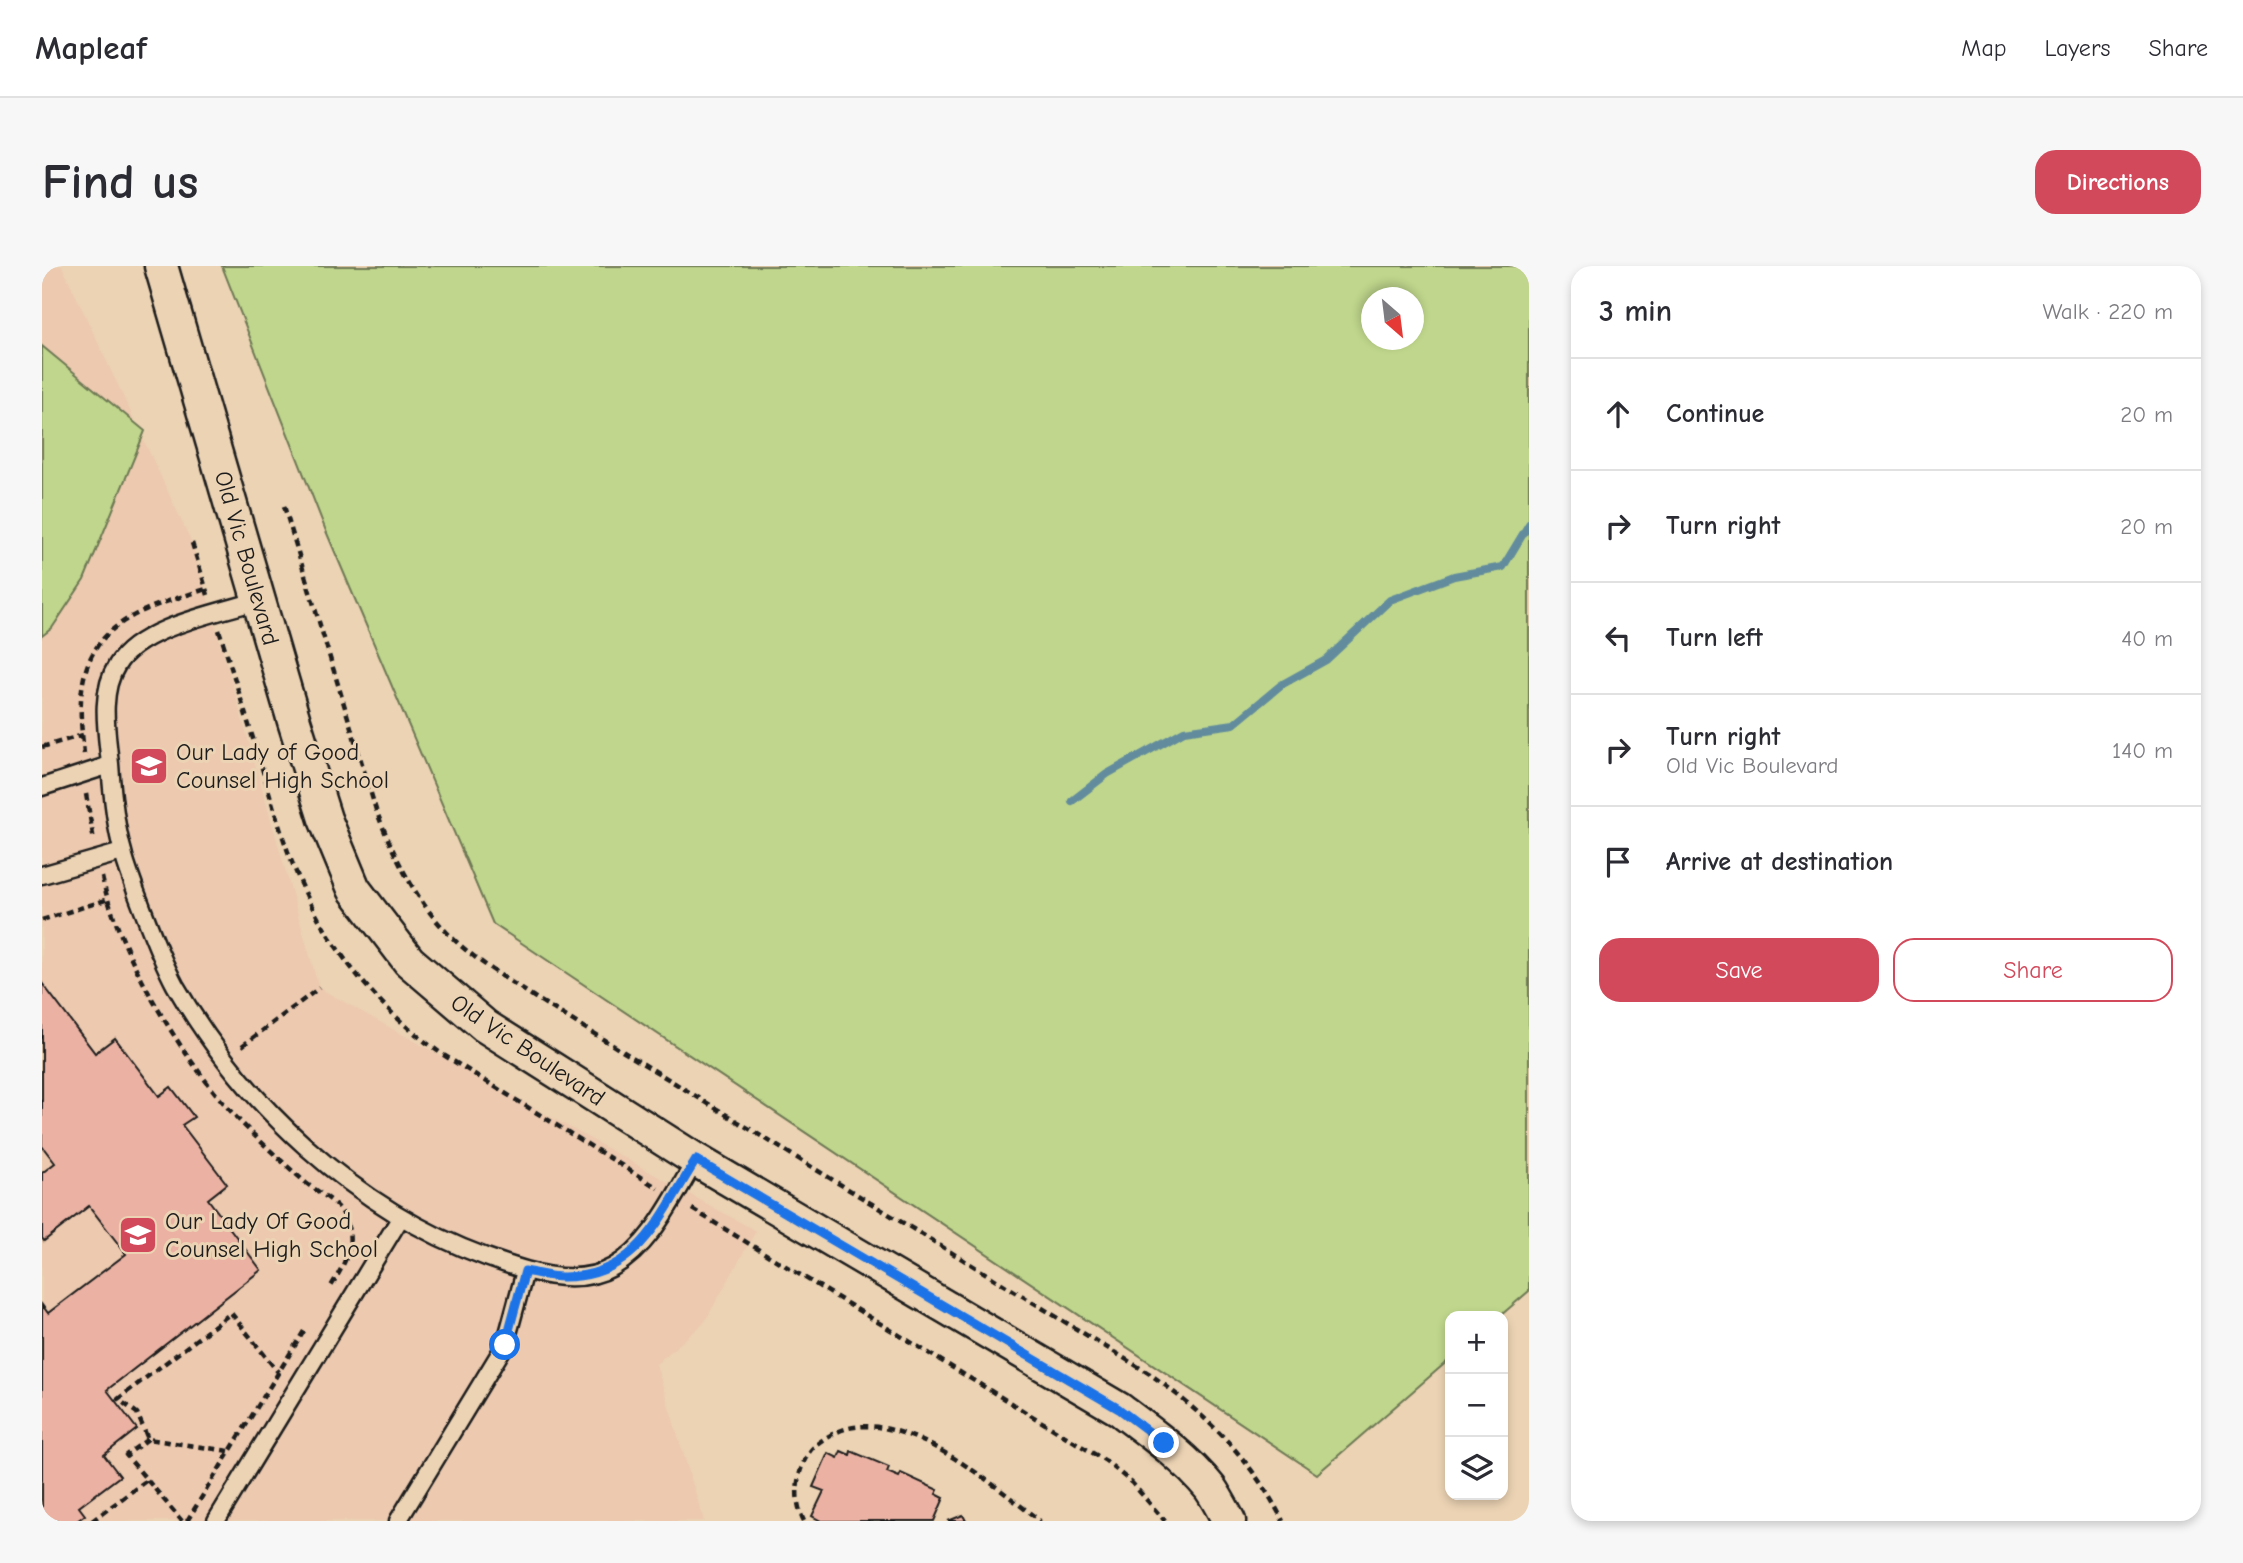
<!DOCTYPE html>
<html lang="en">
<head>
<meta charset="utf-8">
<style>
	:root { --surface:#fff; --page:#f7f7f7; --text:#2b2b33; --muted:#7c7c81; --line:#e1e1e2; --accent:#d1495b }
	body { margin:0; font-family:"Comic Neue",sans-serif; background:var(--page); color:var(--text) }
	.controls { position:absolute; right:21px; bottom:21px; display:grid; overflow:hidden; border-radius:14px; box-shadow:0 4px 10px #0003 }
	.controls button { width:63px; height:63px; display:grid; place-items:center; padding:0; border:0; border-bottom:2px solid var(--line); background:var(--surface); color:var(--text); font:35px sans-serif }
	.compass { position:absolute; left:1319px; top:21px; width:63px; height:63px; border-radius:50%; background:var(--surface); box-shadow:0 4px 10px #0003; rotate:152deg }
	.stop { position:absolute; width:21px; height:21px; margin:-16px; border:5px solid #1a73e8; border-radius:50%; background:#fff }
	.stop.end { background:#1a73e8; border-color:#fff; box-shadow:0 2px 7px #0008 }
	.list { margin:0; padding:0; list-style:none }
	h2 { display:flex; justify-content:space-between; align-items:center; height:91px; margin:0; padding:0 28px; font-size:30px }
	h2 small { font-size:23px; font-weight:400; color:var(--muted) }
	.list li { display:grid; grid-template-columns:46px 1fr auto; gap:21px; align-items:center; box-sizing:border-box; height:112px; padding:0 28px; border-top:2px solid var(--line) }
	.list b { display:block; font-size:26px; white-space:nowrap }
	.list p { margin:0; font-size:23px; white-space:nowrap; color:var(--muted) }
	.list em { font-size:23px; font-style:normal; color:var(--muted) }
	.actions { display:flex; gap:14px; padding:21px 28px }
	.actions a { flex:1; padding:16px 0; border:2px solid var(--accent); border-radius:21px; text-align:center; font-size:24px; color:var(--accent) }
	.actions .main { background:var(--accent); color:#fff }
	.icon { flex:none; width:38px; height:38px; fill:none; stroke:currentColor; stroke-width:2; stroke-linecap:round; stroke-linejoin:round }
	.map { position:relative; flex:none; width:1487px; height:1255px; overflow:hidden; border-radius:21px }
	header { display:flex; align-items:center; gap:42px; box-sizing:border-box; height:98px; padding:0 35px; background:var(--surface); border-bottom:2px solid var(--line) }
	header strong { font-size:33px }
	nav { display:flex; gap:38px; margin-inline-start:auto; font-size:24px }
	.intro { display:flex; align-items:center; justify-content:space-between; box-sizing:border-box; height:168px; padding:0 42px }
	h1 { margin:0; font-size:49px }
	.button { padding:18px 32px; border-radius:21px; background:var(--accent); color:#fff; font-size:24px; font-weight:700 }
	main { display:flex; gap:42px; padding:0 42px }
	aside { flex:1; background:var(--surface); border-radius:21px; box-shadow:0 4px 10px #0003 }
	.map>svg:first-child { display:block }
	.built { fill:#ecc9af }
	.green { fill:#bfd68c; stroke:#6e7954; stroke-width:2; fill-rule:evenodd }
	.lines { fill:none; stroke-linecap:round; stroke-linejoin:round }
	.stream { stroke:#628c9d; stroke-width:8 }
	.building { fill:#ebb2a3; stroke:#1c1c1c; stroke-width:2 }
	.lane-casing { stroke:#1c1c1c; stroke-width:21 }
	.street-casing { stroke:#1c1c1c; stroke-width:37 }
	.path { stroke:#1c1c1c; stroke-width:4.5; stroke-dasharray:7 5; stroke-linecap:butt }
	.lane { stroke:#ecd3b4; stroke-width:16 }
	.street { stroke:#ecd3b4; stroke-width:32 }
	.route { stroke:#1a73e8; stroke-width:9 }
	.labels { text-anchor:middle; stroke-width:6; stroke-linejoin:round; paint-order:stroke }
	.street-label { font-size:24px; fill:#1c1c1c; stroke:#ecd3b4 }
	.poi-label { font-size:24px; fill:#1c1c1c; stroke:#ecd3b4; text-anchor:start }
</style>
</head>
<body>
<header>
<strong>Mapleaf</strong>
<nav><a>Map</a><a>Layers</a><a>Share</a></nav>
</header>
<div class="intro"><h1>Find us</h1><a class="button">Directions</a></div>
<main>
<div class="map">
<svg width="1487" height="1255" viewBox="0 0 1487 1255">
	<rect width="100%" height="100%" fill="#ecd3b4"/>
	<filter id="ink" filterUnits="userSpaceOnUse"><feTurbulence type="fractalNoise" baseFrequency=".0143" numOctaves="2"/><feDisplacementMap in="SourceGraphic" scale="14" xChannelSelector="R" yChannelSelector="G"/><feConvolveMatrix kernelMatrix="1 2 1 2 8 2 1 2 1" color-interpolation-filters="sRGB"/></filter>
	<g filter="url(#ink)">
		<path class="built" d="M0 0H20L150 277 277 722 714 965 662 1057 614 1098 662 1255H0Z"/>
		<path class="green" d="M180 0H1487V1025L1458 1050H1408V1093L1275 1208 451 658 284 265ZM1330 32H1372V74H1330Z
			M0 80 103 165 42 314 10 362 0 370Z"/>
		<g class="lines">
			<path class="stream" d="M1030 535 1065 508 1142 465 1192 458 1239 419 1284 394 1348 334 1412 310 1461 301 1487 258"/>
		</g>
		<path class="building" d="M0 717 53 787 73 772 117 830 129 821 152 851 140 859 185 918 166 933 219 1004 65 1124 95 1163 62 1189 78 1210 37 1241 43 1249 35 1255H0V1039L6 1047 84 988 47 940 2 975 0 972V907L13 897 0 880Z
			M799 1185 808 1189 809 1185 847 1201 845 1206 857 1211 859 1207 896 1224 894 1228 902 1232 892 1255H779L770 1250 782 1225 771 1221 786 1187 796 1192Z
			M921 1249 924 1255H906Z"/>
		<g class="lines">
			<g class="lane-casing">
				<path id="lane" d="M218 334C176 347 98 361 75 399 57 427 65 467 68 498 70 527 73 559 81 586 84 600 90 613 94 626 106 657 117 689 133 719 202 839 313 943 444 991 483 1005 532 1023 571 1001 610 979 631 931 654 894
					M0 521 68 499
					M0 609 80 586
					M174 1255 359 951
					M356 1255 463 1079 483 1005"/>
			</g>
			<g class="street-casing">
				<path id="street" d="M119 0 252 455 283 553 312 623 367 695 443 760 654 894 1077 1143C1109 1167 1143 1191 1168 1222 1175 1232 1181 1244 1187 1255"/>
			</g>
			<path class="path" d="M242 240 334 544C355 598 382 652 429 688 449 704 471 717 492 731L1108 1108C1164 1149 1209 1192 1241 1255
				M150 277 166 329
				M177 364C192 410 206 456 220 502 231 539 241 577 257 613 287 683 338 745 400 788L616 922
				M0 481 41 469
				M42 488C40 467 37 445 40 423 48 354 108 341 164 323
				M44 528 52 575
				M60 611C78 693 151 813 213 870 230 886 247 902 264 917 276 926 294 935 301 948 316 977 303 997 288 1022
				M0 654 67 633
				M200 780 277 722
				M650 943 1064 1195 1090 1217 1123 1255
				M106 1173 84 1189 140 1255
				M187 1185 106 1173 95 1147 76 1133 189 1047 236 1106
				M50 1255 105 1214
				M145 1255 262 1065
				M762 1255C751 1234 754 1208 766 1188 772 1178 784 1171 795 1166 857 1138 952 1219 998 1255"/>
			<use href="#lane" class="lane"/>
			<use href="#street" class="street"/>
		</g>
	</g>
	<g class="lines" filter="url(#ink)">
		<path class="route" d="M463 1079 483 1005C495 1007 508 1011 520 1011 596 1012 619 949 654 894L1077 1143 1122 1177"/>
	</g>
	<defs>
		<g id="school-square" transform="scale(2.0125)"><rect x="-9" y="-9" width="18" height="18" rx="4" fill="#d1495b" stroke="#ecd3b4"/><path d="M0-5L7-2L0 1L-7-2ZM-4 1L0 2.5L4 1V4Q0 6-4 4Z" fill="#fff"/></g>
	</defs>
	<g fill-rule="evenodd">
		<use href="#school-square" x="107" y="500"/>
		<use href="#school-square" x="96" y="969"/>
	</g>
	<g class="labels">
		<g class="street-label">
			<text transform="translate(205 292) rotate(74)" y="8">Old Vic Boulevard</text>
			<text transform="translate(486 784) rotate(34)" y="8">Old Vic Boulevard</text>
		</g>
		<g class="poi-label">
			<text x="134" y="494">Our Lady of Good<tspan x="134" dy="28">Counsel High School</tspan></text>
			<text x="123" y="963">Our Lady Of Good<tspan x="123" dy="28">Counsel High School</tspan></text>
		</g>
	</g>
</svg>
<div class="controls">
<button>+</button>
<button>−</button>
<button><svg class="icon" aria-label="layers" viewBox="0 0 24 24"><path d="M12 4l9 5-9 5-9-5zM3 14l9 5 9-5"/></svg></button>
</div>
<svg class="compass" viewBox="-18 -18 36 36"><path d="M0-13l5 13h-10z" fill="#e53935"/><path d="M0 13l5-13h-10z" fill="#7c7c81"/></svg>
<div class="stop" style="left:463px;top:1079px"></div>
<div class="stop end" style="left:1122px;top:1177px"></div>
</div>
<aside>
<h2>3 min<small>Walk · 220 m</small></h2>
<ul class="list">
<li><svg class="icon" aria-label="ahead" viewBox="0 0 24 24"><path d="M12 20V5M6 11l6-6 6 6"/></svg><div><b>Continue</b></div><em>20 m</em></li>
<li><svg class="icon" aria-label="right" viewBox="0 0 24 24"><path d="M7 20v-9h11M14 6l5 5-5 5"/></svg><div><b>Turn right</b></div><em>20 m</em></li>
<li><svg class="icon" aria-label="left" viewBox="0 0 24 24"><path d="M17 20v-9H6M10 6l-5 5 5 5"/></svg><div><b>Turn left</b></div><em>40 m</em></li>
<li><svg class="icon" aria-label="right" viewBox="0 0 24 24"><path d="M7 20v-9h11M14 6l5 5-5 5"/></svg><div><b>Turn right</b><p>Old Vic Boulevard</p></div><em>140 m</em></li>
<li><svg class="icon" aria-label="arrive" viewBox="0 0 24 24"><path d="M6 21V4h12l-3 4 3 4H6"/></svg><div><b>Arrive at destination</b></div></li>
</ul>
<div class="actions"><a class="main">Save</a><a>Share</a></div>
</aside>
</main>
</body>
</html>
